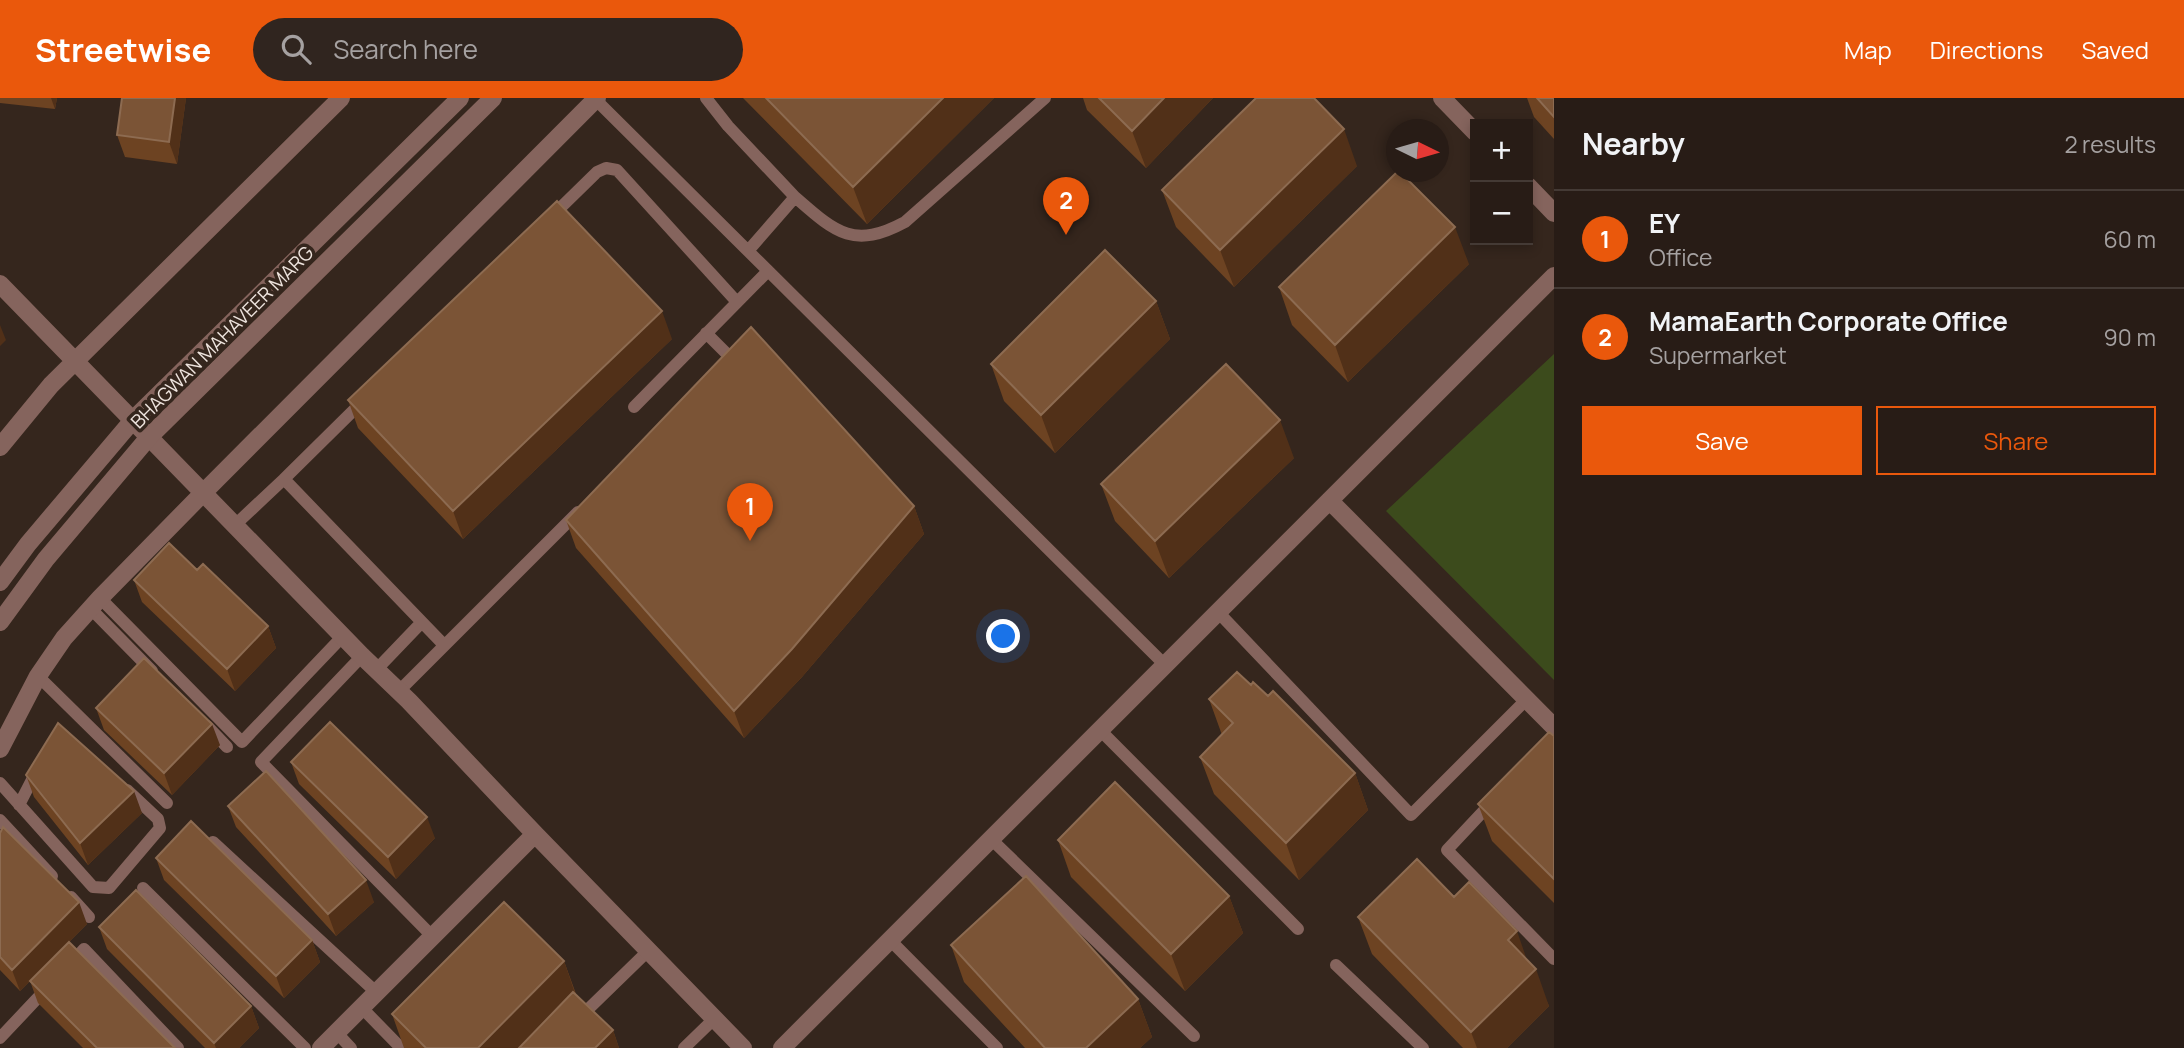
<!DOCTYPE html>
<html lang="en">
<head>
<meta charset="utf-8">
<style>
	:root { --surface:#281c16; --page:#30251f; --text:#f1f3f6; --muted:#a5a1a1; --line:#443a35; --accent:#ea580c }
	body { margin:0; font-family:Manrope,sans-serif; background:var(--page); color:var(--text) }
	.controls { position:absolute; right:21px; top:21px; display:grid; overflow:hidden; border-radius:0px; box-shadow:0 4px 10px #0003 }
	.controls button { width:63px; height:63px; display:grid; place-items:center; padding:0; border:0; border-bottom:2px solid var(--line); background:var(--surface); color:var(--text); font:35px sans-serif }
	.compass { position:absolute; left:1386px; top:21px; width:63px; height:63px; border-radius:50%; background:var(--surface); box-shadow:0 4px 10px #0003; rotate:95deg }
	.you { position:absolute; left:1004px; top:539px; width:24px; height:24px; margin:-18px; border:5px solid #fff; border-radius:50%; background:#1a73e8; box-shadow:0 0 0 10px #1a73e833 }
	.badge { display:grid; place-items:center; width:46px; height:46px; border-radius:50%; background:var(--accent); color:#fff; font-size:23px; font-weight:700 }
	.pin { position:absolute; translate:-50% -58px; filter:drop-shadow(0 2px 4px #0008) }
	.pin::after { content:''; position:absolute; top:37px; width:24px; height:21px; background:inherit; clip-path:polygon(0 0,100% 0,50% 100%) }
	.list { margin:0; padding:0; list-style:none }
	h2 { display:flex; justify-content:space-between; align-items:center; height:91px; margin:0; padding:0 28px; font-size:30px }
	h2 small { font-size:23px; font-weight:400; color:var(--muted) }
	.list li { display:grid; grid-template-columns:46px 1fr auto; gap:21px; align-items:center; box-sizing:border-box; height:98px; padding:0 28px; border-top:2px solid var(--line) }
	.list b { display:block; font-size:26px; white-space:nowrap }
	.list p { margin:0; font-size:23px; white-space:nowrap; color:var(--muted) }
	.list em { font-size:23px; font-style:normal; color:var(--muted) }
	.actions { display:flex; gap:14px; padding:21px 28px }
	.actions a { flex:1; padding:16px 0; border:2px solid var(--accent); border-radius:0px; text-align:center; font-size:24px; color:var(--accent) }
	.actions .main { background:var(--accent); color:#fff }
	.icon { flex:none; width:38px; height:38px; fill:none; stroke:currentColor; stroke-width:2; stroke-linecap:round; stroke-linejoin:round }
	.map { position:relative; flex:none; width:1554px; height:950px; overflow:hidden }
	header { display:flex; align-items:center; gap:42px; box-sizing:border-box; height:98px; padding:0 35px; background:var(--accent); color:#fff }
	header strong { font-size:33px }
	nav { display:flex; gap:38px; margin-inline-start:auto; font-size:24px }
	.search { width:490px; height:63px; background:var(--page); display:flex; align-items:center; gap:18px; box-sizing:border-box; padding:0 24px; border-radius:38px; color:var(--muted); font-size:26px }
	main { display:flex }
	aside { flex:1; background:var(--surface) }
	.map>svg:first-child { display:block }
	.green { fill:#3c4b1c }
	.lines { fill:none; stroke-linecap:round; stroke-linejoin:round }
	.service { stroke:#85645d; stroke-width:12 }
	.minor { stroke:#85645d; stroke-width:18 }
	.tertiary { stroke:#85645d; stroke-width:18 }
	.wall { fill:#6d4322 }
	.shaded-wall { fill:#513018 }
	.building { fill:#7b5436; stroke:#8d6b51; stroke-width:2 }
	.labels { text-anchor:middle; stroke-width:7; stroke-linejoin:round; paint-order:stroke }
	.street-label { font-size:19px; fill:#eee4de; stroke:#35261d }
</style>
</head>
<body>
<header>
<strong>Streetwise</strong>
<div class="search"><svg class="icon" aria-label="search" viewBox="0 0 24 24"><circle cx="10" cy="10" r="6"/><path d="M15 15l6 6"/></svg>Search here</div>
<nav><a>Map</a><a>Directions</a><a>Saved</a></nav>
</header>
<main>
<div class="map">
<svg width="1554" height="950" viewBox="0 0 1554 950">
	<rect width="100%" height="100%" fill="#35261d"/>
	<path class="green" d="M1554 256V582L1386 413Z"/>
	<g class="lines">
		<path class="service" d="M706 0 728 28 795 99
			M595 1 1165 567
			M551 119 597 74 606 70 617 72 737 204
			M748 153 795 99C835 134 853 152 905 124L1045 0
			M706 235 731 260 727 265
			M634 309 768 173
			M284 381 363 303
			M235 427 284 381 444 547
			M100 500 242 644 343 538
			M91 511 152 573
			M1218 514 1411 717 1527 601
			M362 558 261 664 433 839
			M376 572 422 524
			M38 578 167 705
			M399 593 578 414
			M207 628 227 649
			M1100 632 1298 831
			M0 685 93 789 109 790 160 730 158 721 127 692
			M1491 705 1447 752 1554 861
			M19 707 37 672
			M0 722 52 778
			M991 741 1194 938
			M213 744 377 895
			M143 790 305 950
			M71 799 89 819
			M890 842 997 950
			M70 867 84 851 178 950
			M1336 867 1423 950
			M362 910 401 950
			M578 921 648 853
			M337 935 351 950
			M0 940 47 890
			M684 950 714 921"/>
		<path class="minor" d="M1442 0 1475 34
			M1528 88 1554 115
			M0 186 362 558 409 603 535 736 743 950
			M0 349 51 287 341 0
			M1330 403 1554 629
			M0 651 38 578 64 540 100 500 203 395 597 0
			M321 950 535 736
			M782 950 1554 178"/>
		<path class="tertiary" d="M0 484 28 446 133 322 460 0
			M0 524 46 461 149 339 493 0"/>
	</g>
	<path class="wall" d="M0 0H57L55 11 0 5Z
		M122 0H186L177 66 125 59 117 37Z
		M743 0H994L867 126Z
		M1083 0H1213L1146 70 1087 12Z
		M1527 0H1554V41L1534 19Z
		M1357 68 1234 189 1176 129 1162 92Z
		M1469 166 1348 284 1292 227 1279 189Z
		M1156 203 1170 241 1055 355 1004 303 991 266Z
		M672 241 463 441 358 330 348 302Z
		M1294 360 1169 480 1115 423 1101 386Z
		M914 408 924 436 802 579 744 640 576 450 566 422Z
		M197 472 268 528 276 550 235 593 142 504 134 482Z
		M1251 587 1268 598 1355 675 1368 712 1299 782 1214 696 1200 659 1222 637 1209 601Z
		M96 610 220 647 172 697 104 632Z
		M1554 638V805L1492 743 1478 706Z
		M291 664 435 740 396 781 299 686Z
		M26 677 142 715 88 767 34 699Z
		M228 708 374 804 336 838 236 729Z
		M0 735 87 826 69 844 175 950H83L38 905 30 883 20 893 0 872Z
		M1058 742 1229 798 1243 835 1185 893 1071 779Z
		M156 760 312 842 320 864 284 900 164 782Z
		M1454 799 1527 862 1549 908 1507 950H1463L1372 856 1358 819Z
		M99 829 251 908 259 930 239 950H205L107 851Z
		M951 847 1138 901 1152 939 1140 950H1025L964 884Z
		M564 863 576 896 613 932 619 950H404L392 916Z"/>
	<path class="shaded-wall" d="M51 0H57L55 11Z
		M175 0H186L177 66 169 44Z
		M943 0H994L867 126 853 89Z
		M1164 0H1213L1146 70 1132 33Z
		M1344 31 1357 68 1234 189 1220 152Z
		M1455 129 1469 166 1348 284 1335 247Z
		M1156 203 1170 241 1055 355 1041 317Z
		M662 213 672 241 463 441 453 413Z
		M0 227 6 242 0 248Z
		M1280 322 1294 360 1169 480 1155 443Z
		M914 408 924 436 802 579 744 640 734 613Z
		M268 528 276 550 235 593 227 571Z
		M212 626 220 647 172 697 164 675Z
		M1355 675 1368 712 1299 782 1286 745Z
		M134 693 142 715 88 767 80 745Z
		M427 719 435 740 396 781 388 759Z
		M366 782 374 804 336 838 328 816Z
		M1229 798 1243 835 1185 893 1171 856Z
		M79 804 87 826 20 893 12 872Z
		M1517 833 1530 871 1508 842Z
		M312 842 320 864 284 900 276 878Z
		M564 863 577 901 529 950H478Z
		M1536 871 1549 908 1507 950H1477L1471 934Z
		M1138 901 1152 939 1140 950H1086Z
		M251 908 259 930 239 950H216L214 945Z
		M613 932 619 950H595Z"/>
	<path class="building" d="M122 0H175L169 44 117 37Z
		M766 0H943L853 89Z
		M1099 0H1164L1132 33Z
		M1256 0H1314L1344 31 1220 152 1162 92Z
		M1537 0H1554V19Z
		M1397 74H1400L1455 129 1335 247 1279 189Z
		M557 103 662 213 453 413 348 302Z
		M1105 152 1156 203 1041 317 991 266Z
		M751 229 914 408 792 551 734 613 566 422Z
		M1226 266 1280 322 1155 443 1101 386Z
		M169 445 197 472 203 466 268 528 227 571 134 482Z
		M144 560 212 626 164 675 96 610Z
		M1237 574 1251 587 1253 584 1268 598 1273 593 1355 675 1286 745 1200 659 1233 625 1209 601Z
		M330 624 427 719 388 759 291 664Z
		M58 625 134 693 80 745 26 677Z
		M1549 634 1554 638V781L1478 706Z
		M266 673 366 782 328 816 228 708Z
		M1115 684 1229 798 1171 856 1058 742Z
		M191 723 312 842 276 878 156 760Z
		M3 729 79 804 12 872 0 859V735Z
		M1417 761 1454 799 1469 784 1517 833 1508 842 1536 871 1471 934 1358 819Z
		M1026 778 1138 901 1086 950H1045L951 847Z
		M136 792 251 908 214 945 99 829Z
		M504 804 564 863 478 950H426L392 916Z
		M69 844 175 950H97L30 883Z
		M573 894 613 932 595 950H519Z"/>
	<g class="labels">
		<g class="street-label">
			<text transform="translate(222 239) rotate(-45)" y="7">BHAGWAN MAHAVEER MARG</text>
		</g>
	</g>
</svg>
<div class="controls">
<button>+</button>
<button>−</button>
</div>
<svg class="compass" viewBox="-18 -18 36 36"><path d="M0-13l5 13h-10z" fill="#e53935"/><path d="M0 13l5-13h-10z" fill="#a5a1a1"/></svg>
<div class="you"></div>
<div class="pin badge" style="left:750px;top:443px">1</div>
<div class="pin badge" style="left:1066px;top:137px">2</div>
</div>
<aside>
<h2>Nearby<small>2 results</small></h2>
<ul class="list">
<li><span class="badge">1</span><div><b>EY</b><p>Office</p></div><em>60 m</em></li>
<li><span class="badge">2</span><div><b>MamaEarth Corporate Office</b><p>Supermarket</p></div><em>90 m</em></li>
</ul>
<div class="actions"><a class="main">Save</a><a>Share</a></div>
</aside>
</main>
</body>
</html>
